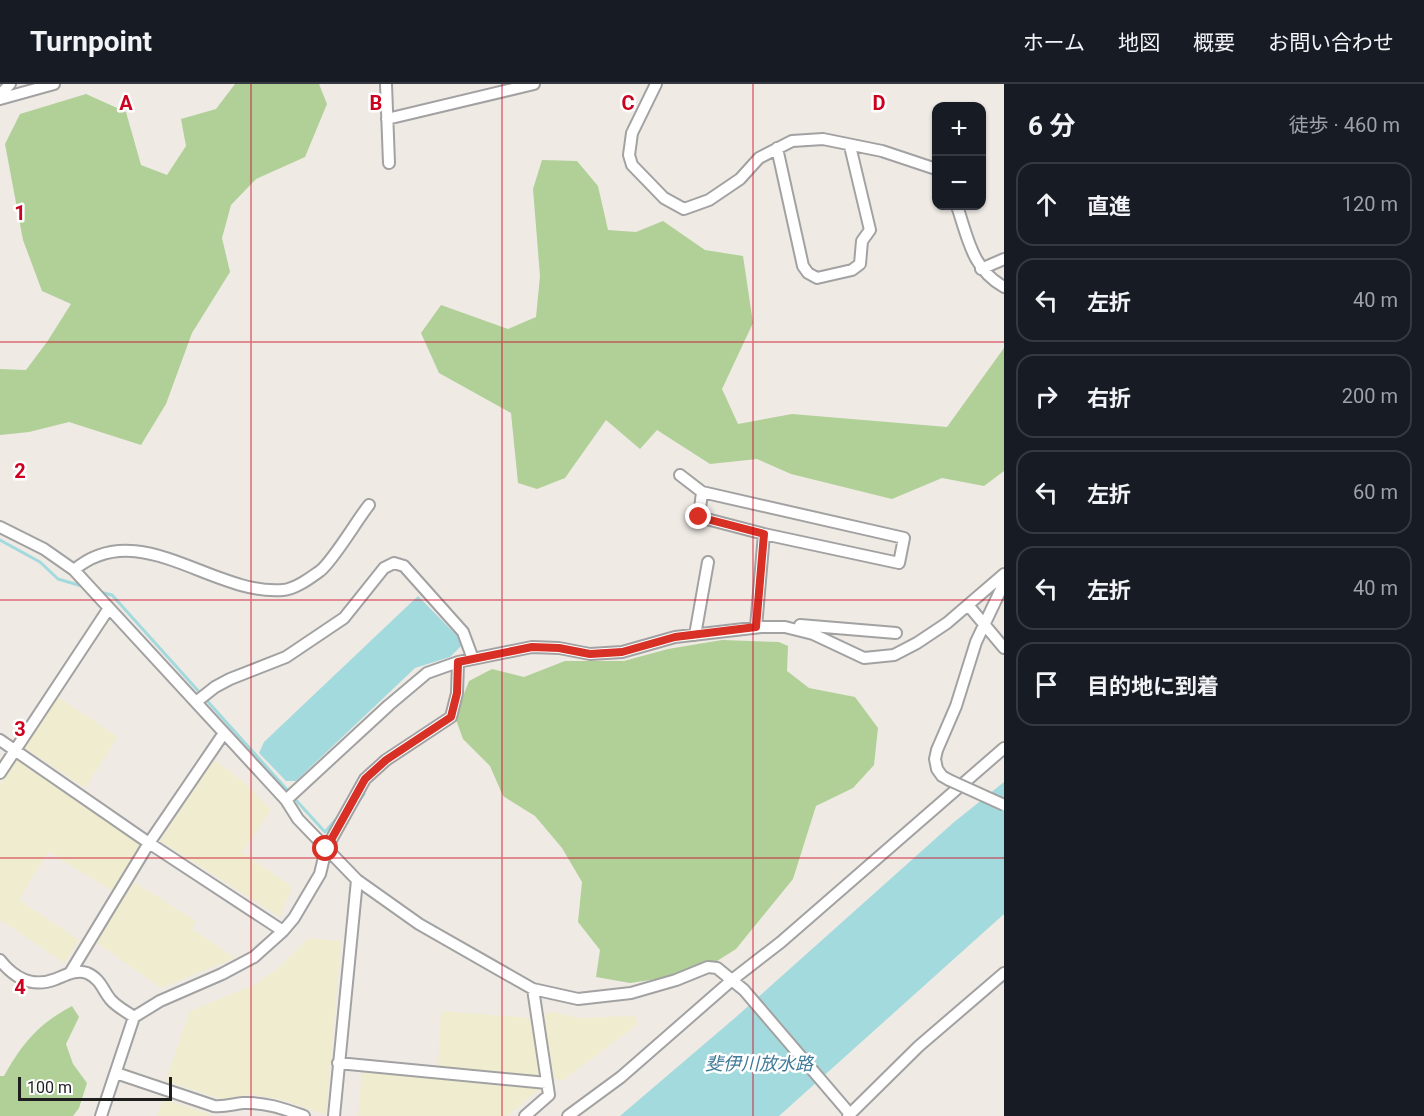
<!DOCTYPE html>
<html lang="ja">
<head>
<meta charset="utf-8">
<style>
	:root { --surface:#171b24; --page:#20242c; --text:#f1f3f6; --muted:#9ea1a6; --line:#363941 }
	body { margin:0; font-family:Roboto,"Noto Sans JP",sans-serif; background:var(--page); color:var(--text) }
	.controls { position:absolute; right:18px; top:18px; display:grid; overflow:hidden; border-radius:12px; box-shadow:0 2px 4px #0004 }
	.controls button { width:54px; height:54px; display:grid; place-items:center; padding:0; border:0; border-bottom:2px solid var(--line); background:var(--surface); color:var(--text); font:30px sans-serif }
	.scale { position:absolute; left:18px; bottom:15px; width:154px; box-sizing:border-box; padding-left:6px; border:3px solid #1e1e1e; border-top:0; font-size:16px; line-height:21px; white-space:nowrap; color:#1e1e1e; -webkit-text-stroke:4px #fff; paint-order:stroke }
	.stop { position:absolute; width:18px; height:18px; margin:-14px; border:4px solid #d93025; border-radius:50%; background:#fff }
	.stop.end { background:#d93025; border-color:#fff; box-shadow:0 2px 6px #0008 }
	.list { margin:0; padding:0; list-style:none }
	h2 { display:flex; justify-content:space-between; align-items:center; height:78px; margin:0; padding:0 24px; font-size:26px }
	h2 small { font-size:20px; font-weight:400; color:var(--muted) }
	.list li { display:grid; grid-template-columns:39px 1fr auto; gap:18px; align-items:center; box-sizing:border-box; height:84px; margin:0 12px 12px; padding:0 12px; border:2px solid var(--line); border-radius:18px }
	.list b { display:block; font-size:22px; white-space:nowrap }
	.list em { font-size:20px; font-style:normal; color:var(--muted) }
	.icon { flex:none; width:33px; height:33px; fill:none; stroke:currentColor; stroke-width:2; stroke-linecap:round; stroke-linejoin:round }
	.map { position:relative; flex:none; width:1004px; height:1032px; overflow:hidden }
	header { display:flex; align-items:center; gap:36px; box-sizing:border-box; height:84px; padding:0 30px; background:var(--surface); border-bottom:2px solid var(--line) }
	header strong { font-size:28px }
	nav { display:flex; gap:33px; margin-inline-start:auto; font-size:21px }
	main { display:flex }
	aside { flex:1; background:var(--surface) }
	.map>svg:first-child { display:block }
	.farmland { fill:#efeccf }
	.forest { fill:#b0d097 }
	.water { fill:#a3dade }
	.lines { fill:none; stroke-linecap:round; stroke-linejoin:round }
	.stream { stroke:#a3dade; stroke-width:3 }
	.minor-casing { stroke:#a2a2a2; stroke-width:14 }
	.minor { stroke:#fff; stroke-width:10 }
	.minor-bridge-casing { stroke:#a2a2a2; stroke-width:14; stroke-linecap:butt }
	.minor-bridge { stroke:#fff; stroke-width:10 }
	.route { stroke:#d93025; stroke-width:8 }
	.grid { fill:none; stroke:#cc001f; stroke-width:1.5; stroke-opacity:0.55 }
	.labels { text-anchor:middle; stroke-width:5; stroke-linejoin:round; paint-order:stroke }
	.water-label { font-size:18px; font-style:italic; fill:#407a98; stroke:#fff }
	.grid-label { font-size:20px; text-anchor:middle; font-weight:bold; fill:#cc001f; stroke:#fff; stroke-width:5; stroke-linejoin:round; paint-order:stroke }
</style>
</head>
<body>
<header>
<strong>Turnpoint</strong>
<nav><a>ホーム</a><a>地図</a><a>概要</a><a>お問い合わせ</a></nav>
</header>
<main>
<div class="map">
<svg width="1004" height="1032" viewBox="0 0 1004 1032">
	<rect width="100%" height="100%" fill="#efeae4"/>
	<path class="farmland" d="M58 613 118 653 85 704 25 664Z
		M16 676 140 760 113 807 48 768 19 816 79 856 64 879 4 838H0V700Z
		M214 676 244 698 271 726 242 768 292 803 280 833 160 757Z
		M134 798 196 837 192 845 235 874 161 904 96 858Z
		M309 854 341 857 326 1031 283 1016 250 1010 225 1016 165 997 190 927 256 900 278 884Z
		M441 927 530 934 539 992 438 983Z
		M549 927 578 934 635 932 638 940 562 997 554 994 544 932Z
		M362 988 540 1005 507 1032H358Z
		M163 1015 212 1031 211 1032H157Z"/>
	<path class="forest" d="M235 0H319L327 20 305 73 256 95 231 121 222 154 230 188 192 249 166 320 141 361 69 338 29 348 0 351V285L26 286 47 258 71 220 42 207 23 156 5 60 20 30 86 10 126 28 141 81 167 91 186 62 181 35 216 25Z
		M542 76 577 77 598 102 608 146 636 148 663 137 705 166 743 172 753 239 722 305 738 340 792 330 947 343 1004 264V387L984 402 942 394 892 415 791 390 757 375 710 380 657 346 640 365 606 336 565 394 537 405 518 399 511 329 439 289 421 249 441 221 508 245 536 233 540 192 533 105Z
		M722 556 779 558 788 562 787 587 809 604 855 613 878 644 874 681 853 704 816 722 793 795 736 865 698 889 630 899 596 893 600 866 578 838 582 798 562 764 535 732 503 712 490 682 463 655 455 633 469 597 492 585 524 593 565 577H624L668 565Z
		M72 922 79 933 66 960 73 980 87 999 79 1024 73 1032H0V992H4C22 960 38 940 72 922Z"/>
	<path class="water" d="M418 512 464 559 450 573 415 584 296 697H286L259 669 264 658Z
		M1004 698V830L779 1032H620L736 933 953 739Z"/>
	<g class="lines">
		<path class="stream" d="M0 456 40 478 58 495 85 503
			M100 508 112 511 290 709
			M294 714 325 748 337 734 341 733
			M350 730 364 710"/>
		<g class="minor-casing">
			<path id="minor" d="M386 0 389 79
				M656 0 632 49 629 71 632 81 664 114 684 125 709 116 740 95 759 74 792 57 823 55 882 67 936 85
				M0 11 10 0
				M0 15 54 0
				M387 35 534 0
				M777 64 803 182 808 189 817 194 852 186 860 180 862 157 870 146 850 62
				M957 122C968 154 972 185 1004 203
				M981 185 1004 175
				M680 391 702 408 699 433 764 450 756 543
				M702 408 904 454 899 479 764 450
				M0 443 44 465 74 486 286 716 298 735 357 796 419 840 533 905 578 915 631 909 676 896 708 883 717 884 744 906 850 1030
				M74 486C139 431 213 512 283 506 296 505 310 494 320 487 333 477 357 436 369 421
				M968 521 1004 564
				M800 541 896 549
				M695 551 708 478
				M196 618 215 603 230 595 286 573 344 534 384 484 394 479 404 482 463 548 473 575
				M0 656 149 759 283 847
				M0 689 109 524
				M949 696 942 692 937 685 935 675 937 666 956 622 976 558 1004 499
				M286 716 389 621 427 589 458 578 532 563 559 564 590 570 622 568 675 553 761 543H785L813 550 864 574 894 571 917 559 947 539 1004 490
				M0 876C15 895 33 904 56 895 66 891 77 885 87 889 101 895 103 907 111 916 117 923 127 928 134 933
				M70 889 149 759 224 649
				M338 979 547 999
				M116 989 214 1022C225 1023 233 1020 243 1019 265 1018 284 1025 304 1032
				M101 1032 134 933 160 917 222 890 254 873 283 847 294 834 320 790 326 765 365 695 386 676 451 633 457 609 458 578
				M334 1032 357 796
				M525 1032 549 1011 533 905
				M568 1032 621 993 732 896 781 858 1004 664
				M848 1032 919 962 1004 889"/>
		</g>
		<use href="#minor" class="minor"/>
		<g class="minor-bridge-casing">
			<path id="minor-bridge" d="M949 696 1004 721"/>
		</g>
		<use href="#minor-bridge" class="minor-bridge"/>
	</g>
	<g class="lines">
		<path class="route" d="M326 765 365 695 386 676 451 633 457 609 458 578 532 563 559 564 590 570 622 568 675 553 756 543 764 450 699 433"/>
	</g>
	<path class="grid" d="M251 0V1032M502 0V1032M753 0V1032M0 258H1004M0 516H1004M0 774H1004"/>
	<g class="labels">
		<g class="water-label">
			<text x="759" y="986">斐伊川放水路</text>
		</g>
	</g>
	<g class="grid-label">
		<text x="126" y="26">A</text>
		<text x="376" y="26">B</text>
		<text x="628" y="26">C</text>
		<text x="879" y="26">D</text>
		<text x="20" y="136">1</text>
		<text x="20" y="394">2</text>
		<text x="20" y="652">3</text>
		<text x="20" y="910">4</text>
	</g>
</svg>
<div class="controls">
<button>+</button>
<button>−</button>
</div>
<div class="scale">100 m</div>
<div class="stop" style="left:326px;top:765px"></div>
<div class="stop end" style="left:699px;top:433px"></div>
</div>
<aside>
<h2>6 分<small>徒歩 · 460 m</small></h2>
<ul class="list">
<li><svg class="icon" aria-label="ahead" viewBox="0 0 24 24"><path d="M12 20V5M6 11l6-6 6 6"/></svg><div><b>直進</b></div><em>120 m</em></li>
<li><svg class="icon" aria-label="left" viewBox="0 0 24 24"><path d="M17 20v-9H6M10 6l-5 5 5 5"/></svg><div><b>左折</b></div><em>40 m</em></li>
<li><svg class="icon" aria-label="right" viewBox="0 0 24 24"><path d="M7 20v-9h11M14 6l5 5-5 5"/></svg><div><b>右折</b></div><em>200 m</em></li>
<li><svg class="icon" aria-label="left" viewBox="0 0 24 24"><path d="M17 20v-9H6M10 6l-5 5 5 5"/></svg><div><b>左折</b></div><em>60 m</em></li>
<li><svg class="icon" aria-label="left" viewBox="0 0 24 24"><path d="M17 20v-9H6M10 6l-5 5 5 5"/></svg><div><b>左折</b></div><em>40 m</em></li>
<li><svg class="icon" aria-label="arrive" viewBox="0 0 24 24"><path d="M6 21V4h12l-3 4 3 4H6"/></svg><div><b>目的地に到着</b></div></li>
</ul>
</aside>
</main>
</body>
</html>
